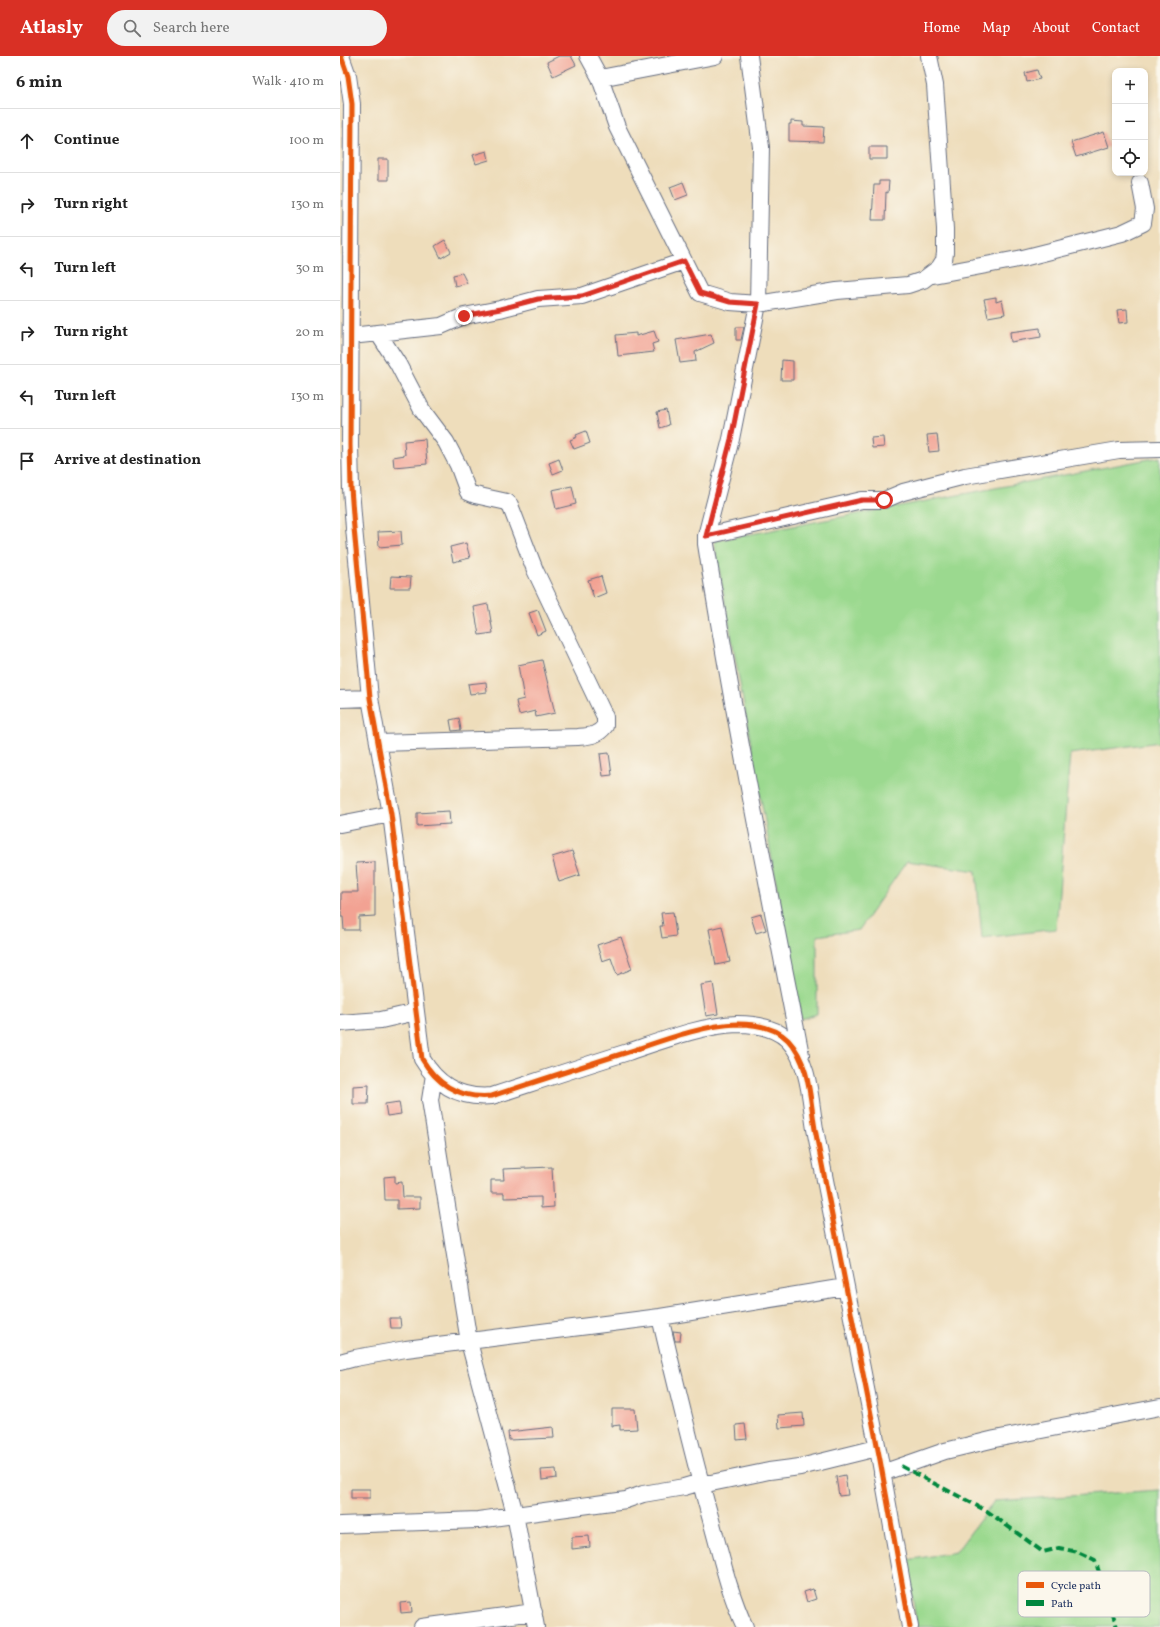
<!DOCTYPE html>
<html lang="en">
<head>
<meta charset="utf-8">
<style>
	:root { --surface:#fff; --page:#f2f2f2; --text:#222; --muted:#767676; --line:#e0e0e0; --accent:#d93025 }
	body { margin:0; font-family:Vollkorn,serif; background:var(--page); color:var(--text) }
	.controls { position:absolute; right:12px; top:12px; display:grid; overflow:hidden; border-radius:8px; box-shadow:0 2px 6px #0003 }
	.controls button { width:36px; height:36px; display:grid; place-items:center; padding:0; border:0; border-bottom:1px solid var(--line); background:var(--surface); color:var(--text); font:20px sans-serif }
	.stop { position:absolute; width:12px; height:12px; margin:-9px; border:3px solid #d93025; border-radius:50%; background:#fff }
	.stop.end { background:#d93025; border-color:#fff; box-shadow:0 1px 4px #0008 }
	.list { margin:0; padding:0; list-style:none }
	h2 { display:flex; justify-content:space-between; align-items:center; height:52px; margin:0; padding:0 16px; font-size:17px }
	h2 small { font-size:13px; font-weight:400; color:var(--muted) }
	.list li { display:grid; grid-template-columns:26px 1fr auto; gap:12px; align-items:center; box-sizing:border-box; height:64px; padding:0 16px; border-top:1px solid var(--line) }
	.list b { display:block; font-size:15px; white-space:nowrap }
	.list em { font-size:13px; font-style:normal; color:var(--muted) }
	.icon { flex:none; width:22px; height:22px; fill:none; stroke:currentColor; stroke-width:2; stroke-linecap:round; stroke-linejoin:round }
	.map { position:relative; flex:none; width:820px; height:1571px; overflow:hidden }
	header { display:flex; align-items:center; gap:24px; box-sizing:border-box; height:56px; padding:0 20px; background:var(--accent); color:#fff }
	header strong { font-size:19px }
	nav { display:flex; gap:22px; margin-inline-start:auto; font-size:14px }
	.search { width:280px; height:36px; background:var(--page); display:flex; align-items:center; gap:10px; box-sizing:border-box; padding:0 14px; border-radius:22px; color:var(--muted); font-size:15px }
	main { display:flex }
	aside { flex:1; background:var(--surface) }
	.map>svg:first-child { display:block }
	.green { fill:#9bd98f; stroke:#5b8476 }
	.building { fill:#f2a293 }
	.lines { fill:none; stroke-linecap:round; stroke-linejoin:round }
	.minor-casing { stroke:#656c7f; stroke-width:18 }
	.minor { stroke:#fff; stroke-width:16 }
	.quiet { stroke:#00873e; stroke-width:4; stroke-dasharray:8 4; stroke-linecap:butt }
	.cycleway-casing { stroke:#fbf7ec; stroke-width:8 }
	.cycleway { stroke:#e8590c; stroke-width:5 }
	.route { stroke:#d93025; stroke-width:5 }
	.key { fill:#fbf7ec; stroke:#b8bbc1; stroke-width:1 }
	.key-label { font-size:11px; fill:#1b2f5e }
</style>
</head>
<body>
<header>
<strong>Atlasly</strong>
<div class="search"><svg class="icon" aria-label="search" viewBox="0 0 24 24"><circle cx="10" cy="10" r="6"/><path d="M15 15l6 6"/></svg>Search here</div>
<nav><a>Home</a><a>Map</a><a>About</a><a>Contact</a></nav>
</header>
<main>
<aside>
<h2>6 min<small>Walk · 410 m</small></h2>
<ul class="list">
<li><svg class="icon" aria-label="ahead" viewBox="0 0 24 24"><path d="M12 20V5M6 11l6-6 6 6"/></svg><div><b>Continue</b></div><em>100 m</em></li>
<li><svg class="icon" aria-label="right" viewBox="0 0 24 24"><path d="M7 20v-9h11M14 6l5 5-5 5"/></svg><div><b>Turn right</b></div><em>130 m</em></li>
<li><svg class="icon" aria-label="left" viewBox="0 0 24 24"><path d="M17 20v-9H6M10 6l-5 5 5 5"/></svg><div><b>Turn left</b></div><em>30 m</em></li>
<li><svg class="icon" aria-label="right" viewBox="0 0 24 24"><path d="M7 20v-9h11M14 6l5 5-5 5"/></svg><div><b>Turn right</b></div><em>20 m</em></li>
<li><svg class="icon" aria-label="left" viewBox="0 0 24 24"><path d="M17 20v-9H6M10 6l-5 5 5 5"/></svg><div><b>Turn left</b></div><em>130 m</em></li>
<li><svg class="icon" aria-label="arrive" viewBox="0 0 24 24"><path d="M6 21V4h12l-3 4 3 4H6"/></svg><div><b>Arrive at destination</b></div></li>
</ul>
</aside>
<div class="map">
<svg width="820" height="1571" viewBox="0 0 820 1571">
	<rect width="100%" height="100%" fill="#fbf7ec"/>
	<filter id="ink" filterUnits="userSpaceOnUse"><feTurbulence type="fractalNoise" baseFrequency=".025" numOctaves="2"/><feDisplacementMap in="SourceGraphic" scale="8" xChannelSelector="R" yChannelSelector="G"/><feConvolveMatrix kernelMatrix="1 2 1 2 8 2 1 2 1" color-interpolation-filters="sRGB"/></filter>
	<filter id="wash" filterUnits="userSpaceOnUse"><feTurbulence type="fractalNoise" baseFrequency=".012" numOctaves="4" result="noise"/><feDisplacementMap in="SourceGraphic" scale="16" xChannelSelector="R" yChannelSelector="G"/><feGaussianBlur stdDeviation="0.9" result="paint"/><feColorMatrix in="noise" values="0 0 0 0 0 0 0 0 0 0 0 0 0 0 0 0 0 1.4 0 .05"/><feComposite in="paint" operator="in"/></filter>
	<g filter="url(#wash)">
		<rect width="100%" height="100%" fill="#edb"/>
		<path class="green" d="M820 401V686L730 698 716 873 642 882 636 815 567 805 519 874 477 880V958L461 963 374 485Z
			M820 1434V1571H577L567 1504 616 1496 654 1445Z"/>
		<g id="blocks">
			<path class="building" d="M219 0H231L236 9 213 20 207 6Z
				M697 14 700 23 687 26 685 17Z
				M451 65 463 66V70L484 71 483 86 449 85V68H451Z
				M764 76 769 91 736 101 731 86Z
				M529 91H547V103H529Z
				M147 95 149 104 136 108 133 99Z
				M38 103H48V124H38Z
				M539 125H549L548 137 546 136 545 164H532L534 129H539Z
				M343 126 348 139 335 144 330 131Z
				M105 184 111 196 101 202 95 190Z
				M122 217 127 227 115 230 113 219Z
				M656 241V246L662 244 665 258 648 261 644 243Z
				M787 253 788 266 779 267 777 254Z
				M396 271H404L401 284H396Z
				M700 272 701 281 671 286 670 276Z
				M314 275 318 286 312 288 314 296 278 300 276 279 296 277V280Z
				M371 278 374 287 355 296 356 305 340 307 336 284Z
				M442 304 453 305V324H441Z
				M326 354 329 369 320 372 317 356Z
				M246 375 250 387 234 393 230 384 237 381 236 379Z
				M597 378 599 395 589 396 587 379Z
				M543 381 544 391 532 392 531 382Z
				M85 383 87 408 54 411 53 401 65 399 64 385Z
				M219 403 223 414 213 418 209 407Z
				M232 430 236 448 216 453 212 434Z
				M61 475 62 489 39 491 38 476Z
				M126 487 130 502 113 506 110 491Z
				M51 520 71 521 70 532H50Z
				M261 520 266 537 254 542 248 524Z
				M148 548 153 577 139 579 134 551Z
				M198 554 206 575 197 579 189 557Z
				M202 604 215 657 196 661 195 655 179 659 176 645 184 643 178 609Z
				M146 626 147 636 130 638 128 628Z
				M119 662 121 674 112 675 110 664Z
				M269 697 272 719 263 720 260 698Z
				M109 755 110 768 77 770V757Z
				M232 795 240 819 219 826 212 801Z
				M35 806V860L19 861V874H4L3 861H1V836H18L16 807Z
				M333 856 336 880 322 882 320 870H323L321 857Z
				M421 858 426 874 416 877 411 861Z
				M382 870 390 906 376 909 369 873Z
				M281 881 292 913 277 919 271 902 262 905 257 889Z
				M373 927 378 958 366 960 361 929Z
				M29 1029 28 1048H13V1030Z
				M59 1046 61 1058 47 1060 45 1048Z
				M212 1111 214 1151 201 1152V1141L164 1142V1137H151V1124H164L163 1113Z
				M55 1120V1127L62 1126 63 1141H80V1152L57 1153V1144H45L44 1121Z
				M50 1262H60L61 1272H51Z
				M333 1275 341 1276 340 1285H335Z
				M272 1353H295L297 1373 280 1374V1369L272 1370Z
				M463 1357 464 1370 439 1372 438 1359Z
				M405 1368 407 1383 397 1384 396 1369Z
				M213 1371 214 1382 169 1384 168 1376Z
				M216 1413 217 1422 202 1424 201 1414Z
				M505 1419 508 1439 499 1440 496 1421Z
				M11 1433H30V1442H11Z
				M249 1480 250 1491 232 1493V1481Z
				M473 1533 476 1543 467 1546 464 1536Z
				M71 1546 72 1556 61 1557 60 1547Z"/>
		</g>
	</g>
	<g filter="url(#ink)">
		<use href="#blocks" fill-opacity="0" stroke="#656c7f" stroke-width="1"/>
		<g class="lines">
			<g class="minor-casing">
				<path id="minor" d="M1 0 8 20 12 48 10 389 11 432 14 472 30 642 51 758 82 1003C98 1030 121 1043 152 1040 198 1025 243 1010 288 996 321 985 363 969 397 968 415 968 435 971 448 984 470 1007 470 1044 475 1073L540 1404 570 1571
					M248 0 260 22 277 71 360 237 390 246 418 248 497 235 568 229 583 224 599 212 604 204 605 197V173L595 29 589 0
					M409 0 421 91 418 248 391 383 366 480V488C393 659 428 829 461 999
					M260 22 375 0
					M593 219 683 202 782 177 803 167 805 153 800 127
					M38 277 58 308 82 354 106 386 118 409 128 436 135 439 167 446 170 449 195 514 265 661V670C257 680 250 680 238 681L39 687
					M11 280 101 270 124 260 160 253 198 243 242 240 344 205
					M366 480 522 444H544L563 436 625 420 779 394 820 393
					M0 643 30 642
					M0 768 51 758
					M0 967 41 964 76 956
					M94 1019 90 1044 129 1286 175 1458 196 1571
					M320 1261C336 1329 352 1397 371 1464 381 1500 389 1537 405 1571
					M0 1306 15 1302 66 1293 320 1261 505 1231
					M542 1417 605 1395 655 1383 820 1351
					M0 1469 138 1464 286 1444 303 1438 344 1431 361 1426 371 1427 429 1415 460 1411 537 1392
					M82 1571 194 1556"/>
			</g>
			<use href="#minor" class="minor"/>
			<path class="quiet" d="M561 1410 647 1455 703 1496 719 1492 738 1496 755 1504 777 1571"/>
			<g class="cycleway-casing">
				<path id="cycleway" d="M1 0 8 20 12 48 10 389 11 432 14 472 30 642 51 758 82 1003C98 1030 121 1043 152 1040 198 1025 243 1010 288 996 321 985 363 969 397 968 415 968 435 971 448 984 470 1007 470 1044 475 1073L540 1404 570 1571"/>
			</g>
			<use href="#cycleway" class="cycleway"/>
		</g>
	</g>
	<g class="lines" filter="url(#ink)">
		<path class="route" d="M124 260 160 253 198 243 242 240 344 205 360 237 390 246 418 248 391 383 366 480 522 444H544"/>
	</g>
	<rect x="678" y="1515" width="132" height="46" rx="6" class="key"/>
	<rect x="686" y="1526" width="18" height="6" fill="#e8590c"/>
	<rect x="686" y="1544" width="18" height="6" fill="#00873e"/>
	<g class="key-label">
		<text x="711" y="1533">Cycle path</text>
		<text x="711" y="1551">Path</text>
	</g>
</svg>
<div class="controls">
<button>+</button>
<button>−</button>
<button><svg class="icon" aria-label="locate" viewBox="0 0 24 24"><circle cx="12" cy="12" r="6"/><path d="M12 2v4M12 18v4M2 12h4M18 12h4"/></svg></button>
</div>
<div class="stop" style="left:544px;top:444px"></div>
<div class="stop end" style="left:124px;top:260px"></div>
</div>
</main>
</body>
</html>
